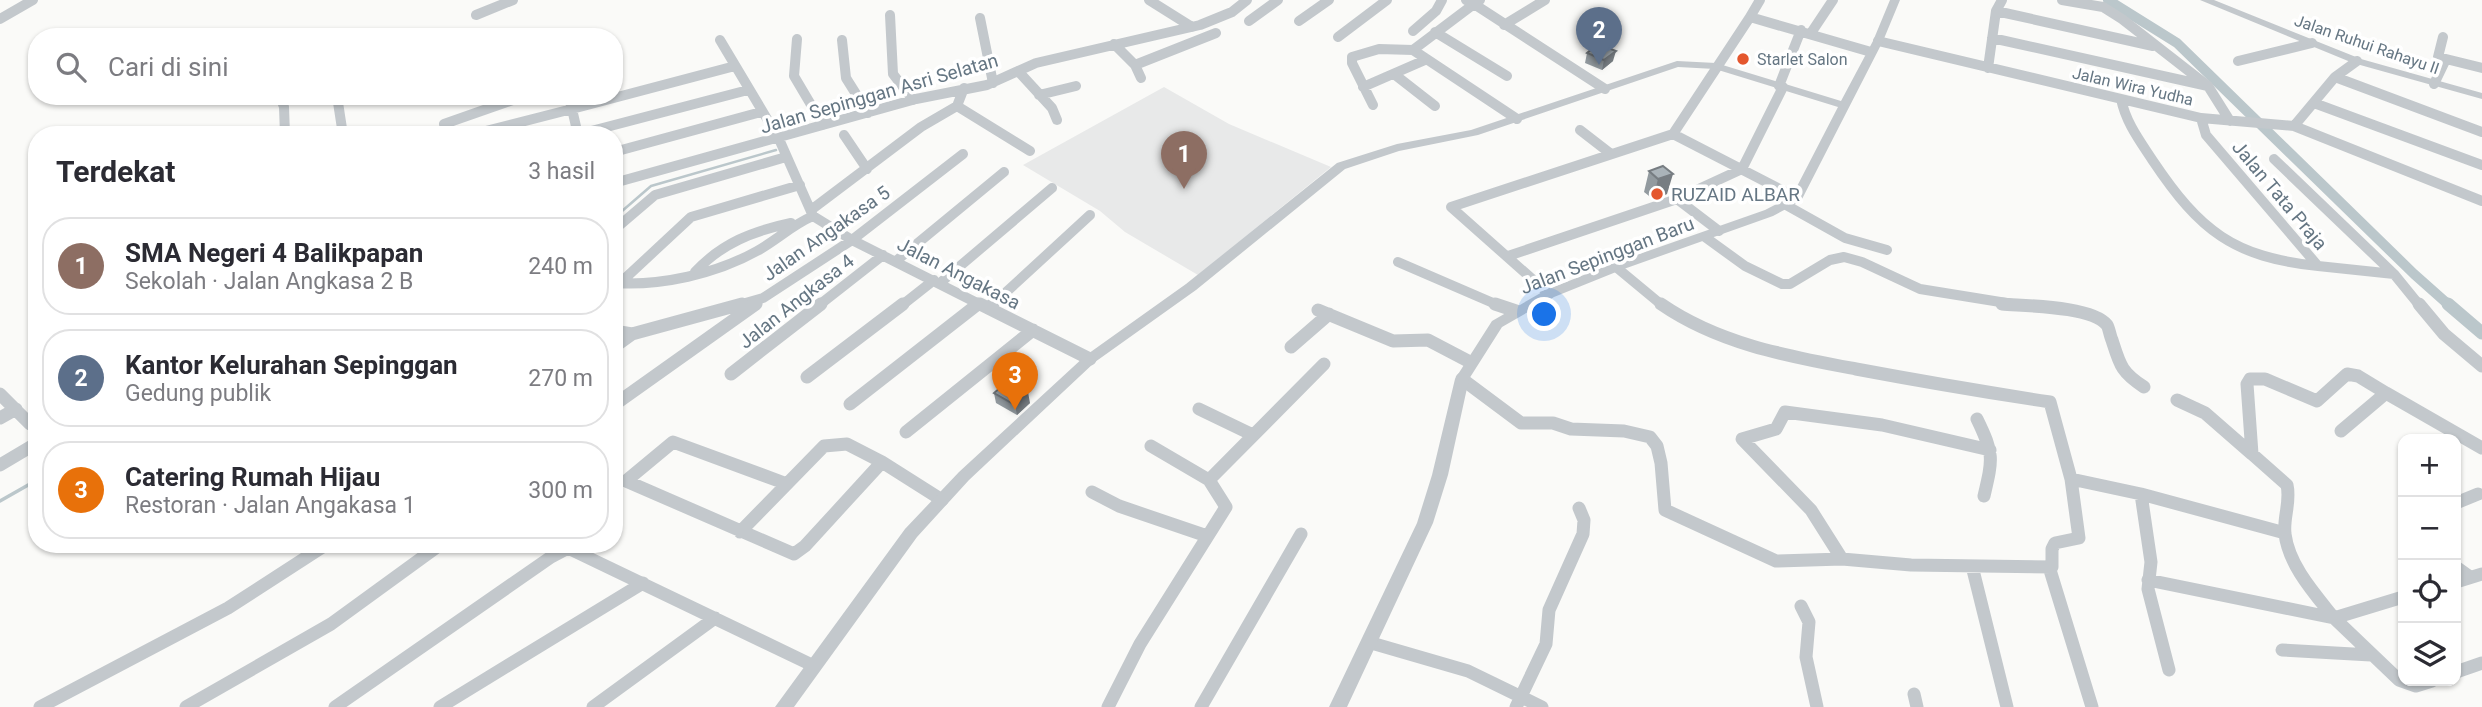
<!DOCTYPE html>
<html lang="id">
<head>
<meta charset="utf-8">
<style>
	:root { --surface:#fff; --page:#f2f2f3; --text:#2b2b33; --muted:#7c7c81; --line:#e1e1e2; --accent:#e4572e }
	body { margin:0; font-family:Roboto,sans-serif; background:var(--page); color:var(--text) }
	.controls { position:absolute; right:21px; bottom:21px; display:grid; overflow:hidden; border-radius:14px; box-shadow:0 2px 5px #0004 }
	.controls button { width:63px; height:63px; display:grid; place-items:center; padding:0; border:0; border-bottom:2px solid var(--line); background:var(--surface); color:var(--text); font:35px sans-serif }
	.you { position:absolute; left:1545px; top:315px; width:24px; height:24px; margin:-18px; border:5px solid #fff; border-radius:50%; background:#1a73e8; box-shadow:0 0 0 10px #1a73e833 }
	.badge { display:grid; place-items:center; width:46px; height:46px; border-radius:50%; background:var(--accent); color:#fff; font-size:23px; font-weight:700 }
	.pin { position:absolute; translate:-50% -58px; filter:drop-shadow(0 2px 4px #0008) }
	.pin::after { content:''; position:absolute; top:37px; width:24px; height:21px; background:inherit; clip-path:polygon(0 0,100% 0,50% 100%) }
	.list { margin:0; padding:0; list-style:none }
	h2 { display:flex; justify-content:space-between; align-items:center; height:91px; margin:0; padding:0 28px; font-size:30px }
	h2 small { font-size:23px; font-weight:400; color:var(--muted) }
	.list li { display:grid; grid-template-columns:46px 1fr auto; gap:21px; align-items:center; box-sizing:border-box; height:98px; margin:0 14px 14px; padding:0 14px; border:2px solid var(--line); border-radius:28px }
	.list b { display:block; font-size:26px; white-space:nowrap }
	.list p { margin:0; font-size:23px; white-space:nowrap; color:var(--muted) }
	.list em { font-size:23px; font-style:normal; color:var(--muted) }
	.icon { flex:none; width:38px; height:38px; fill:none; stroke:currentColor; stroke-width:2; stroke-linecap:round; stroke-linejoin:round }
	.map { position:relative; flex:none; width:2482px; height:707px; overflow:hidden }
	.search { position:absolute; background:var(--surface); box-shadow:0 2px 5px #0004; left:28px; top:28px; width:595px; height:77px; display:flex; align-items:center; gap:18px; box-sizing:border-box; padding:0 24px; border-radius:28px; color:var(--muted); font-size:26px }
	.panel { position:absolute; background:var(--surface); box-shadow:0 2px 5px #0004; left:28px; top:126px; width:595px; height:427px; border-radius:28px }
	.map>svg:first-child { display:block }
	.built { fill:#e8e9e9 }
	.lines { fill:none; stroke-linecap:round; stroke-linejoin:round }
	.stream-far1 { stroke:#bbc7cb; stroke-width:2.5 }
	.stream { stroke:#bbc7cb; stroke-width:3.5 }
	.canal-far1 { stroke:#bbc7cb; stroke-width:10 }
	.canal { stroke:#bbc7cb; stroke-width:13 }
	.minor-far1 { stroke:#c3c8cc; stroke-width:10 }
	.minor { stroke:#c3c8cc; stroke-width:13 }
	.tertiary { fill:#c3c8cc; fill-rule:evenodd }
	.wall { fill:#929a9f }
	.shaded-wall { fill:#777d82 }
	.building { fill:#aab3b9; stroke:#777d82; stroke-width:2 }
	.poi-dot { fill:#e4572e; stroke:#fff; stroke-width:2.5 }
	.labels { text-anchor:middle; stroke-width:7; stroke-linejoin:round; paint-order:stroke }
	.far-street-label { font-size:16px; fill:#657683; stroke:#fff }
	.far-poi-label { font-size:16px; fill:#657683; stroke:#fff; text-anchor:start }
	.street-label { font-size:19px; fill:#657683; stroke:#fff }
	.poi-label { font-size:19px; fill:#657683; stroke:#fff; text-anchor:start }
</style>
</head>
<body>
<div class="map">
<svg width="2482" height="707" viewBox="0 0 2482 707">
	<rect width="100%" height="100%" fill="#fafaf8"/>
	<path class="built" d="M1164 87 1229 124 1331 167 1198 275 1125 232 1100 211 1023 165Z"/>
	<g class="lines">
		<path class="stream-far1" d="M614 218 651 186 776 150"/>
		<path class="stream" d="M0 501 37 480"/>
		<path class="canal-far1" d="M2108 0 2177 43 2414 274 2450 306"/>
		<path class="canal" d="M2448 304 2482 333"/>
		<path class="minor-far1" d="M1149 0 1192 27
			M1480 0 1474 4 1605 89
			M2062 0 2103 7 2122 19 2208 86 2230 121
			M1996 11 2153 46
			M476 15 513 0
			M890 15 893 74 913 100
			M1750 17 1760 0
			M980 18 993 83
			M0 19 33 0
			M1249 21 1278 0
			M1299 21 1329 0
			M1504 25 1545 0
			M1413 31 1436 11 1442 0
			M1435 32 1507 76
			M1811 33 1833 0
			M1338 37 1387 0
			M2443 37 2438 57 2446 59
			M1992 38 2208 86
			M797 39 794 76 823 125
			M720 40 779 139 813 216
			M842 40 846 78 868 113
			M1878 41 2201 118 2294 126 2335 77 2357 61
			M1114 44 1135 65 1141 78
			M1413 50 1517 119
			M2238 61 2312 43
			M1135 65 1216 33
			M1988 68 1996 11 2002 0
			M1018 71 1052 108 1057 120
			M1394 74 1435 106
			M2335 77 2482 132
			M2434 84 2446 59 2482 68
			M1779 86 1801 30
			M1363 87 1425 60
			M1039 95 1076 86
			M280 96 284 107 285 135
			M337 96 343 135
			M2121 99C2126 123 2140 141 2153 161 2200 231 2233 257 2318 266
			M2314 103 2482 165
			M1373 105 1352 63V57L1379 49 1413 50 1474 4 1466 0
			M957 106 1030 151
			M2201 118 2206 135 2318 266 2394 274
			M444 124 524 96
			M2294 126 2482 201
			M1580 130 1611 154
			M1673 134 1797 198
			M470 135 572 109 568 96
			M576 135 748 90
			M578 135 572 109 735 66
			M844 135 867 169
			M614 152 761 112
			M2274 159 2394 274 2420 306
			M614 183 916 99 987 85 1036 63 1200 25 1232 12 1247 0
			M1677 199 1719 231
			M1786 205 1845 238 1887 250
			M811 210 921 127 957 106 964 88
			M813 216 852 240 983 306
			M614 230 655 195 786 157
			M1705 237 1745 266 1782 284H1790L1830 260 1844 257 1862 262 1920 289 2025 306
			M1508 256 1677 199 1742 169 1783 87
			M896 261 1004 172
			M1398 262 1500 306
			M1616 267 1663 306
			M695 272C722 243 753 231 791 223
			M614 283C661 286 716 274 757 251 777 240 792 225 813 216
			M940 283 1052 188
			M619 284 691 217 800 185
			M1549 294 1451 207 1673 134 1750 17 1871 52
			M735 306 763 298 852 240 963 154
			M753 306 757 303
			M818 306 883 255
			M901 306 934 280
			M976 306 979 303
			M991 306 1090 215"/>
		<path class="minor" d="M980 304 1090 359
			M1495 304 1516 311
			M2002 304C2025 306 2092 306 2107 325 2109 328 2110 336 2112 340 2120 365 2121 372 2144 387
			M2419 304 2444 334 2482 366
			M988 308 993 304
			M1318 310 1393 341 1428 340 1470 362
			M614 331 632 334 742 304
			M614 347 632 334
			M1291 347 1329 314
			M731 374 821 304
			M807 377 903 304
			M1462 379 1521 423H1553L1571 429 1624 431 1650 437 1657 446 1661 463 1665 510 1776 561 1842 559 1911 565 2052 567V549L2055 543 2079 538 2071 479 2050 402C1985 392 1920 381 1856 369 1787 356 1719 344 1661 304
			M2386 393 2358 376 2347 374 2317 401 2265 379H2250L2247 384 2252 454 2287 485C2291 502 2283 517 2285 534 2289 566 2315 594 2334 618L2403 597
			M0 394 30 424
			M2177 400 2205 413 2252 454
			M850 404 978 304
			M614 405 756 304
			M1199 409 1253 435
			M0 418 16 409
			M1977 419C1994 454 1993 458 1984 496
			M2341 431 2386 393 2482 448
			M906 432 1033 330
			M0 465 37 443
			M2071 479 2141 494 2285 533
			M1209 480 1324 364
			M787 484 673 442 626 481 794 554 805 546 882 462 942 500
			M1092 492 1119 506 1207 536
			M2141 494 2151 562 2148 589 2169 670
			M2456 503 2478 494
			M740 532 824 446 847 444 882 462
			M1842 559 1811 510 1742 439 1776 429 1785 412 1882 425 1990 450
			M1972 566 2007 707
			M2052 567 2050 570 2092 707
			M2456 567 2470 577
			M2148 580 2334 618 2399 680 2416 686 2432 681
			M2456 582 2482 574
			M1801 606 1809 622 1806 657 1817 707
			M1368 642 1468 671 1542 707
			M2282 650 2371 655
			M2456 672 2482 663
			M1914 694 1917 707
			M40 707 228 608 327 544
			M186 707 331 624 441 544
			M335 707 551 557 568 548 814 666
			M440 707 643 583
			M593 707 715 618
			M1108 707 1140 644 1226 507 1209 480 1151 446
			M1201 707 1301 534
			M1516 707 1546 644 1549 610 1583 534 1584 520 1579 508"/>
		<path class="tertiary" d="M1890 0H1900L1883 41 1801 201 1773 216 1621 270 1554 297 1502 327 1469 379 1448 475 1433 523 1347 707H1329L1417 523 1432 475 1455 379 1492 321 1544 291 1611 264 1765 210 1792 196 1838 107 1715 69 1678 67 1478 135 1399 151 1345 169 1196 290 1095 362 969 480 917 537 794 707H775L905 529 959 472 1085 356 1186 284 1337 163 1397 144 1471 130 1677 61 1716 63 1841 101 1873 41Z
			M2200 0H2214L2361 59 2482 93V99L2353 63Z"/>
	</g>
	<path class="wall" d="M1587 53 1613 61 1602 70 1585 63Z
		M1663 166 1667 194 1653 199 1644 192 1649 171Z
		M994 393 1030 403 1017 415 996 403Z"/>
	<path class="shaded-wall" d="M1616 51 1613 61 1602 70 1604 60Z
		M1673 174 1667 194 1653 199 1658 179Z
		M1028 392 1030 403 1017 415 1015 405Z"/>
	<path class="building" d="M1598 44 1616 51 1604 60 1587 53Z
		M1663 166 1673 174 1658 179 1649 171Z
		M1008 381 1028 392 1015 405 994 393Z"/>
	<g class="poi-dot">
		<circle cx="1743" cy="59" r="7"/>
		<circle cx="1657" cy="194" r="7"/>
	</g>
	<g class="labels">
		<g class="far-street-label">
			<text transform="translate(2367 44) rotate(19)" y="6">Jalan Ruhui Rahayu II</text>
			<text transform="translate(2133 86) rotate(13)" y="6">Jalan Wira Yudha</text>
		</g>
		<g class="far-poi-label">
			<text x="1757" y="65">Starlet Salon</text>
		</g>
		<g class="street-label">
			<text transform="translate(879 93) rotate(-16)" y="7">Jalan Sepinggan Asri Selatan</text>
			<text transform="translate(2280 195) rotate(50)" y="7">Jalan Tata Praja</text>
			<text transform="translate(826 233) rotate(-35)" y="7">Jalan Angakasa 5</text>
			<text transform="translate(1607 255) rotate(-21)" y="7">Jalan Sepinggan Baru</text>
			<text transform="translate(959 273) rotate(27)" y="7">Jalan Angakasa</text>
			<text transform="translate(796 301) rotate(-38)" y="7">Jalan Angkasa 4</text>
		</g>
		<g class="poi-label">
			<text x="1671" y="201">RUZAID ALBAR</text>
		</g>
	</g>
</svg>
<div class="controls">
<button>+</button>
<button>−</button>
<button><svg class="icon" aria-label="locate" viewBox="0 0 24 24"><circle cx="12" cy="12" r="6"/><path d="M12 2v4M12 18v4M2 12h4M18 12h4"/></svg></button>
<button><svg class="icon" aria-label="layers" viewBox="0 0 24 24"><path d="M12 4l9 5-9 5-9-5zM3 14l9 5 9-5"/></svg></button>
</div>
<div class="you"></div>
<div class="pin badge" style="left:1184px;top:189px;background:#8d6e63">1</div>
<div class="pin badge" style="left:1599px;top:65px;background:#5c6f8a">2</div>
<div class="pin badge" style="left:1015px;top:410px;background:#e8710a">3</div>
<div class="search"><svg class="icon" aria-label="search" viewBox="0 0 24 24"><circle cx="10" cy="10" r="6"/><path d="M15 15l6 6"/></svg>Cari di sini</div>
<section class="panel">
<h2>Terdekat<small>3 hasil</small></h2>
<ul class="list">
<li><span class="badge" style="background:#8d6e63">1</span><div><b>SMA Negeri 4 Balikpapan</b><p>Sekolah · Jalan Angkasa 2 B</p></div><em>240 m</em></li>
<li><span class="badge" style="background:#5c6f8a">2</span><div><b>Kantor Kelurahan Sepinggan</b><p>Gedung publik</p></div><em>270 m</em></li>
<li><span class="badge" style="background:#e8710a">3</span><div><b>Catering Rumah Hijau</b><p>Restoran · Jalan Angakasa 1</p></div><em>300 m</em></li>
</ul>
</section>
</div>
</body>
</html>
